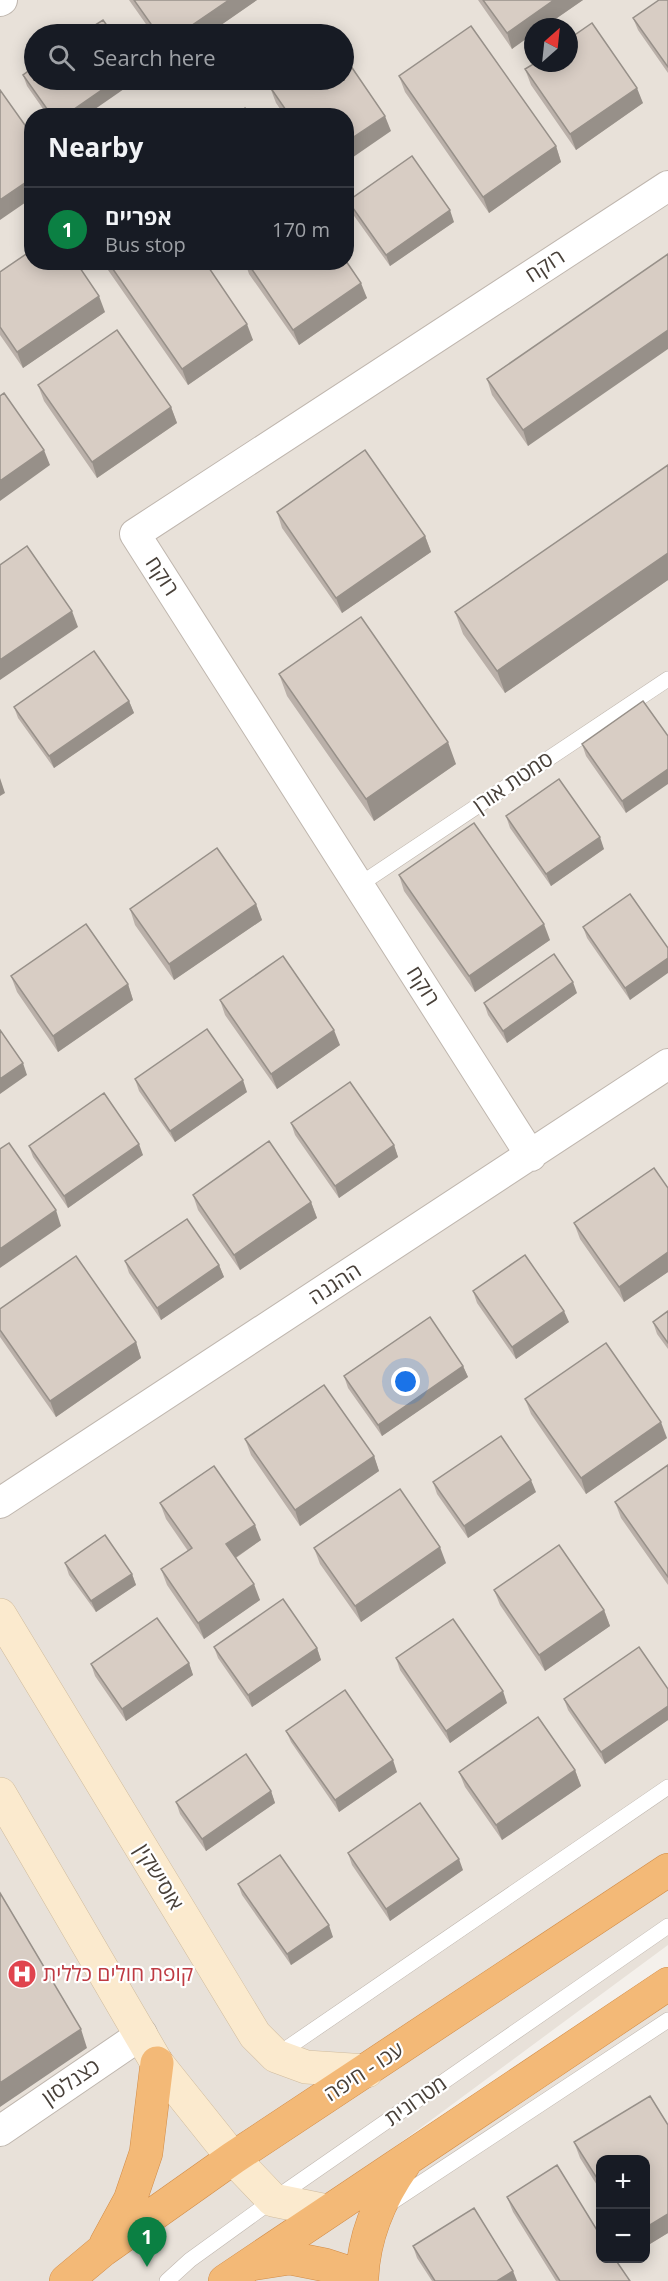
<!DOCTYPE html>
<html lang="en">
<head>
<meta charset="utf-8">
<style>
	:root { --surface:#171b24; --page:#20242c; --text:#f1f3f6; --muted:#9ea1a6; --line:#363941; --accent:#0b8043 }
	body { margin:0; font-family:"Open Sans",Heebo,sans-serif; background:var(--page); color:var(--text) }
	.controls { position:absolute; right:18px; bottom:18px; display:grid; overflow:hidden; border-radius:12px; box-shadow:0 3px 15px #0003 }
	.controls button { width:54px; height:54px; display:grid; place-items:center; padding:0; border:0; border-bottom:2px solid var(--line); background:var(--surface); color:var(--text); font:30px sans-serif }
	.compass { position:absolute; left:524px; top:18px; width:54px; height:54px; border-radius:50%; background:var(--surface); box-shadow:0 3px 15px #0003; rotate:27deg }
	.you { position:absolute; left:406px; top:1382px; width:21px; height:21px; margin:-15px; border:4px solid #fff; border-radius:50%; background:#1a73e8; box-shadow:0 0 0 9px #1a73e833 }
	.badge { display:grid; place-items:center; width:39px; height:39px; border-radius:50%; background:var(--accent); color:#fff; font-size:20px; font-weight:700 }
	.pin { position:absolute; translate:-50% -50px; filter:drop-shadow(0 2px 3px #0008) }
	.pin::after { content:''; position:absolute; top:32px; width:21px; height:18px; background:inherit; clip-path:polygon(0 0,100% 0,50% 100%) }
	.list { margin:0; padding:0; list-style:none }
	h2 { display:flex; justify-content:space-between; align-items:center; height:78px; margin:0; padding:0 24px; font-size:26px }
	h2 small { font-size:20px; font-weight:400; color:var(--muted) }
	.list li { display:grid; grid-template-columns:39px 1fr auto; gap:18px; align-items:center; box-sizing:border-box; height:84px; padding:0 24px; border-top:2px solid var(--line) }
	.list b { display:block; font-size:22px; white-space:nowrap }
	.list p { margin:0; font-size:20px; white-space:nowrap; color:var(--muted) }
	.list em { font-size:20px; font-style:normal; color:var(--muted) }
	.icon { flex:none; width:33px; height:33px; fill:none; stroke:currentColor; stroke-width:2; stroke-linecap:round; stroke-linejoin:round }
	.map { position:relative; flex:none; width:668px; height:2281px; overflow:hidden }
	.search { position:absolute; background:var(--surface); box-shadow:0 3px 15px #0003; left:24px; top:24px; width:330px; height:66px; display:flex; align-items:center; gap:15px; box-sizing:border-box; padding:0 21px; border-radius:33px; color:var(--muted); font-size:22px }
	.panel { position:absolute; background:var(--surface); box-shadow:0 3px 15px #0003; left:24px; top:108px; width:330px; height:162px; border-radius:24px }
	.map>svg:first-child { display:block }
	.residential { fill:#e8e1d9; fill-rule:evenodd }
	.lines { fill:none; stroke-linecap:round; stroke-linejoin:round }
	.lane-casing { stroke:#bfb6ae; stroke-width:16 }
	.street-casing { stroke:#bfb6ae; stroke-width:32 }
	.secondary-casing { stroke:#d0bc9e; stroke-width:34 }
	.highway-casing { stroke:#d28c47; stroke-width:34 }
	.lane { stroke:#fff; stroke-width:15 }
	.street { stroke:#fff; stroke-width:30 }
	.secondary { stroke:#fbeace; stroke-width:33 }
	.highway { stroke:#f3b977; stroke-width:33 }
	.wall { fill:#bab0a9 }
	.shaded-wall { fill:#979089 }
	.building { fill:#d8cdc4; stroke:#979089; stroke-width:1.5 }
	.labels { text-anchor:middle; stroke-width:4.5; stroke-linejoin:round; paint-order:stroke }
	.street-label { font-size:21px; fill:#484039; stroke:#fff }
	.health-label { font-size:21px; fill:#be3a42; stroke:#fff; text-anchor:start }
</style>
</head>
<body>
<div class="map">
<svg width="668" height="2281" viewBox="0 0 668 2281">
	<rect width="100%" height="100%" fill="#f4f0eb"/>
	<path class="residential" d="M0 0H668V1945L213 2281H0ZM533 27H569V63H533ZM34 34H344V80H34ZM32 116H346V262H32Z
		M668 1981V2281H234ZM600 2160H646V2258H600Z"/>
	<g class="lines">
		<g class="lane-casing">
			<path id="lane" d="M359 885 668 679
				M277 2055 668 1787
				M389 2204 668 2020
				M167 2281 190 2260 273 2200 668 1926"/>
		</g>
		<g class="street-casing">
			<path id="street" d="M0 1 2 0
				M531 1156 135 534 668 186
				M0 1503 668 1064
				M0 2131 142 2034"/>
		</g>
		<g class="secondary-casing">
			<path id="secondary" d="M0 1615 255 2035 276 2056 306 2067 367 2071
				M0 1794 157 2063 233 2158 273 2200 327 2211"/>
		</g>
		<g class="highway-casing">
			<path id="highway" d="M106 2244 130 2200 146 2153 157 2063
				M251 2264 290 2258 325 2265 362 2277C364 2236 380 2198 404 2164
				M66 2281 103 2250 233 2158 668 1870
				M225 2281 668 1984"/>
		</g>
		<use href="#lane" class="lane"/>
		<use href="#street" class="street"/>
		<use href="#secondary" class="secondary"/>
		<use href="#highway" class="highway"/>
	</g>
	<path class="wall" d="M129 0H257L208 34H153Z
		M478 0H583L544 27H533L512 49Z
		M668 0V73L638 30 633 18Z
		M525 69 643 103 576 150 531 85Z
		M23 75 85 116H48L27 86Z
		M399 76 556 146 561 162 489 213 405 92Z
		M270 87 391 131 346 116H285L276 103Z
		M348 201 454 222 390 266 352 213Z
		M668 254 528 446 492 395 487 379Z
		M105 262H205L253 340 188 385 108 270Z
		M245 262H346L367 298 299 345 249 274Z
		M0 272 105 312 23 368 0 335Z
		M38 385 171 407 177 423 97 478 44 401Z
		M668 465V580L505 693 463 634 455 612Z
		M277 512 425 536 431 552 342 613 282 528Z
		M279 674 456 764 374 821 287 696Z
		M129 701 134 713 54 768 18 718 14 707Z
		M643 701 626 813 586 756 582 744Z
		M506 816 604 849 551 886 510 828Z
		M399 875 550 940 475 992 404 891Z
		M630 894V1000L587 938 583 927Z
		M256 904 262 920 174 980 135 925 130 909Z
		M11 976 128 984 133 1000 58 1052 17 992Z
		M577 993 507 1043 488 1015 484 1003Z
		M220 1000 340 1045 277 1089 225 1015Z
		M135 1079 247 1092 175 1142 139 1091Z
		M291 1123 394 1145 398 1157 339 1198 295 1135Z
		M29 1146 143 1155 68 1208 33 1157Z
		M668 1188V1272L624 1302 580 1239 574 1223Z
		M193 1195 311 1202 317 1218 240 1270 198 1210Z
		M125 1261 219 1265 224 1277 161 1320 129 1273Z
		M473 1291 569 1322 516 1359 477 1303Z
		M0 1309 136 1342 141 1358 56 1417 0 1337Z
		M668 1311V1349L657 1334 653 1322Z
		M463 1366 468 1377 382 1436 348 1388 344 1376Z
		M525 1399 667 1438 586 1494 531 1414Z
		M245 1439 374 1456 379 1471 300 1526 251 1455Z
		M668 1465V1585L621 1518 615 1502Z
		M433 1482 536 1492 468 1538 437 1494Z
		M160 1503 261 1540 236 1558 260 1600 204 1639 167 1585 161 1569 188 1551 166 1519Z
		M314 1548 446 1563 361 1622 320 1564Z
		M65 1563 132 1574 136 1585 96 1612 69 1575Z
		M494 1590 604 1610 610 1626 545 1671 500 1605Z
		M214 1647 317 1648 321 1660 252 1707 218 1658Z
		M396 1658 507 1703 450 1743 400 1670Z
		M189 1663 193 1675 126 1721 95 1676 91 1664Z
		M668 1689V1720L605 1764 568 1710 564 1699Z
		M286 1731 397 1772 339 1812 291 1742Z
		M575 1770 581 1786 502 1840 465 1787 459 1772Z
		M271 1791 275 1803 206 1851 180 1814 176 1802Z
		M348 1853 463 1870 390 1921 352 1865Z
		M238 1884 333 1937 291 1965 242 1895Z
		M650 2096 668 2125V2233L645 2247V2160H600V2190L580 2158 574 2142Z
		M507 2197 630 2281H556L513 2212Z
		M413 2246 517 2281H432L417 2258Z"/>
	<path class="shaded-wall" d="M229 0H257L208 34H179Z
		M554 0H583L544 27H533V34L512 49 507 33Z
		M116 80H137L85 116H64Z
		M637 88 643 103 576 150 570 134Z
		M385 116 391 131 346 162V142Z
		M556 146 561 162 489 213 483 197Z
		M32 178V198L0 220V200Z
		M450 210 454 222 390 266 386 255Z
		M361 283 367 298 299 345 293 330Z
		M99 296 105 312 23 368 17 352Z
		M247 324 253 340 188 385 182 369Z
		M668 330V349L528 446 523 430Z
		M171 407 177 423 97 478 92 462Z
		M44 450 50 465 0 501V481Z
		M425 536 431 552 342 613 336 598Z
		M668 553V580L505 693 497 671Z
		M72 611 78 627 0 680V660Z
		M129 701 134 713 54 768 49 756Z
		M448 742 456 764 374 821 366 799Z
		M668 769V784L626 813 622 801Z
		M0 778 5 793 0 796Z
		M600 837 604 849 551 886 546 874Z
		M256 904 262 920 174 980 169 964Z
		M544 924 550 940 475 992 469 976Z
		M668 958V973L630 1000 625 988Z
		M573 982 577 993 507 1043 503 1031Z
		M128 984 133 1000 58 1052 53 1036Z
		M334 1030 340 1045 277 1089 271 1074Z
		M23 1063 27 1075 0 1094V1079Z
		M243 1080 247 1092 175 1142 170 1131Z
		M139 1144 143 1155 68 1208 64 1196Z
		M394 1145 398 1157 339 1198 335 1186Z
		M311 1202 317 1218 240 1270 234 1255Z
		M56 1210 61 1226 0 1268V1249Z
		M668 1252V1272L624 1302 619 1287Z
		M219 1265 224 1277 161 1320 157 1308Z
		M564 1311 569 1322 516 1359 512 1347Z
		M136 1342 141 1358 56 1417 50 1401Z
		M463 1366 468 1377 382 1436 378 1425Z
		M661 1422 667 1438 586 1494 581 1478Z
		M374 1456 379 1471 300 1526 295 1510Z
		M531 1480 536 1492 468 1538 464 1526Z
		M255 1525 261 1540 232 1560 226 1544Z
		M440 1547 446 1563 361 1622 355 1606Z
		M132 1574 136 1585 96 1612 91 1601Z
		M254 1584 260 1600 204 1639 198 1623Z
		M604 1610 610 1626 545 1671 539 1655Z
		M317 1648 321 1660 252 1707 248 1695Z
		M189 1663 193 1675 126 1721 122 1709Z
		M503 1691 507 1703 450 1743 446 1731Z
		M668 1706V1720L605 1764 601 1752Z
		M393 1760 397 1772 339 1812 335 1800Z
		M575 1770 581 1786 502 1840 496 1825Z
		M271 1791 275 1803 206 1851 202 1839Z
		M459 1859 463 1870 390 1921 386 1909Z
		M329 1925 333 1937 291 1965 287 1954Z
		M81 2029 87 2048 0 2107V2083Z
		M668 2214V2233L645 2247V2228Z
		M513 2271 517 2281H497Z"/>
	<path class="building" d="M134 0H229L179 34H158Z
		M483 0H554L507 33Z
		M659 0H668V67L633 18Z
		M103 20 113 34H81Z
		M592 23 637 88 570 134 525 69 535 63H569V39Z
		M471 26 556 146 483 197 399 76Z
		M344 56 385 116 346 142V116H290L270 87 281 80H344Z
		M34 67V80H116L64 116H52L23 75Z
		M0 90 32 135V178L0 200Z
		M245 108 250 116H234Z
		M412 156 450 210 386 255 348 201Z
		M32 250V262H76L99 296 17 352 0 327V272Z
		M668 254V330L523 430 487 379Z
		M346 261 361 283 293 330 247 262H346Z
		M108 262H205L247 324 182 369Z
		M117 330 171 407 92 462 38 385Z
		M4 393 44 450 0 481V396Z
		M365 450 425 536 336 598 277 512Z
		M668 465V553L497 671 455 612Z
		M27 546 72 611 0 660V565Z
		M361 617 448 742 366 799 279 674Z
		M94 651 129 701 49 756 14 707Z
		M643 701 668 736V769L622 801 582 744Z
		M559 779 600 837 546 874 506 816Z
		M474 823 544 924 469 976 399 875Z
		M217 848 256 904 169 964 130 909Z
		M630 894 668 948V958L625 988 583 927Z
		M86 924 128 984 53 1036 11 976Z
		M554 954 573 982 503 1031 484 1003Z
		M283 956 334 1030 271 1074 220 1000Z
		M207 1029 243 1080 170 1131 135 1079Z
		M0 1030 23 1063 0 1079Z
		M350 1082 394 1145 335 1186 291 1123Z
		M104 1093 139 1144 64 1196 29 1146Z
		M269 1141 311 1202 234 1255 193 1195Z
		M9 1143 56 1210 0 1249V1149Z
		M654 1168 668 1188V1252L619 1287 574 1223Z
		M187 1219 219 1265 157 1308 125 1261Z
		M525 1255 564 1311 512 1347 473 1291Z
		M76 1256 136 1342 50 1401 0 1330V1309Z
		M668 1311V1343L653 1322Z
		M430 1317 463 1366 378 1425 344 1376Z
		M606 1343 661 1422 581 1478 525 1399Z
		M324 1385 374 1456 295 1510 245 1439Z
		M501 1436 531 1480 464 1526 433 1482Z
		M668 1465V1577L615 1502Z
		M214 1466 255 1525 226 1544 254 1584 198 1623 161 1569 192 1548 160 1503Z
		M400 1489 440 1547 355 1606 314 1548Z
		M105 1535 132 1574 91 1601 65 1563Z
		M559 1545 604 1610 539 1655 494 1590Z
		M283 1599 317 1648 248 1695 214 1647Z
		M157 1618 189 1663 122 1709 91 1664Z
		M453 1619 503 1691 446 1731 396 1658Z
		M639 1647 668 1689V1706L601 1752 564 1699Z
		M345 1690 393 1760 335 1800 286 1731Z
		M538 1717 575 1770 496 1825 459 1772Z
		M246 1754 271 1791 202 1839 176 1802Z
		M420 1803 459 1859 386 1909 348 1853Z
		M280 1855 329 1925 287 1954 238 1884Z
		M0 1893 81 2029 0 2083Z
		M650 2096 668 2125V2214L645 2228V2160H600V2183L574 2142Z
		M557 2165 600 2235V2259H615L630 2281H560L507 2197Z
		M474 2208 513 2271 497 2281H435L413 2246Z"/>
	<defs>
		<g id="hospital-disc" transform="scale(1.5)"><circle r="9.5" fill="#e0444e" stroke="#fff"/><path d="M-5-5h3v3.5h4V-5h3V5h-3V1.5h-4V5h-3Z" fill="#fff"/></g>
	</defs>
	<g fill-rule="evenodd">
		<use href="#hospital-disc" x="22" y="1974"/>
	</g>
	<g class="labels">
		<g class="street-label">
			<text transform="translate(545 266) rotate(-33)" y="7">רוקח</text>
			<text transform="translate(162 576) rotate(57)" y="7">רוקח</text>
			<text transform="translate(513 782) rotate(-34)" y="7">סמטת אורן</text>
			<text transform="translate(423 986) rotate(58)" y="7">רוקח</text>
			<text transform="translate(335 1284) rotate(-33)" y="7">ההגנה</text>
			<text transform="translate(159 1877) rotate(59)" y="7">אוסישקין</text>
			<text transform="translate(364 2072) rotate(-33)" y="7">עכו - חיפה</text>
			<text transform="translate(71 2082) rotate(-34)" y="7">כצנלסון</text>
			<text transform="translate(416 2101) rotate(-35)" y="7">מטרונית</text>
		</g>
		<g class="health-label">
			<text x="43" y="1981">קופת חולים כללית</text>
		</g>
	</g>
</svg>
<div class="controls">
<button>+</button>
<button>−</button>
</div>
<svg class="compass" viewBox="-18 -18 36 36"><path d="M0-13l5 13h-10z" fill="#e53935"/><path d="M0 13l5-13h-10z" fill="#9ea1a6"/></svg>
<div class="you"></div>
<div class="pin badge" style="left:147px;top:2267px">1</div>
<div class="search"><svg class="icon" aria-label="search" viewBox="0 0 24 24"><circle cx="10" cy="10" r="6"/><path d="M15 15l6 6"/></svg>Search here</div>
<section class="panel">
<h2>Nearby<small></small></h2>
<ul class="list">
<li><span class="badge">1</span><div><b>אפריים</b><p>Bus stop</p></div><em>170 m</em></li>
</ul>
</section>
</div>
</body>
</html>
